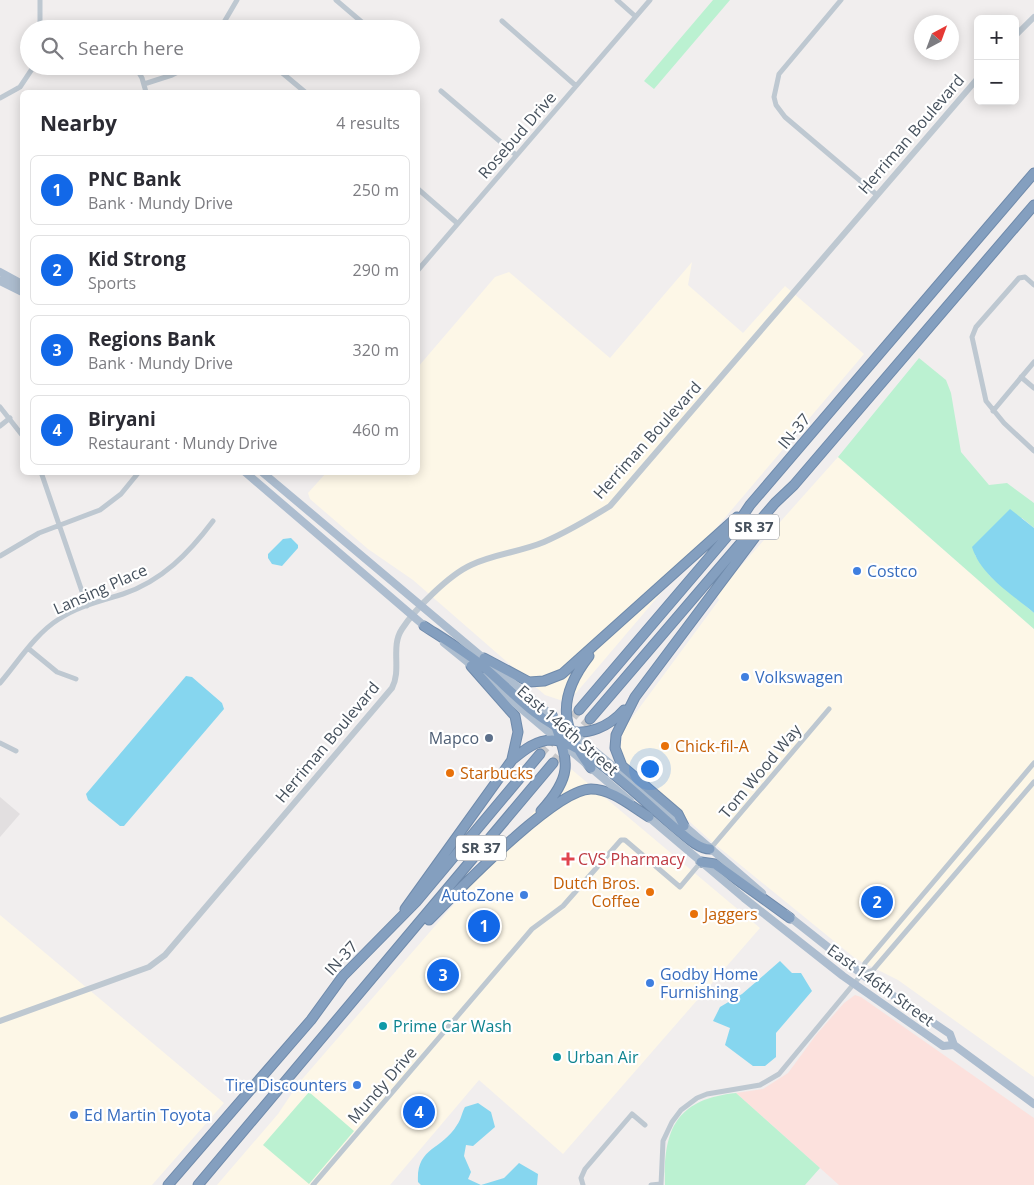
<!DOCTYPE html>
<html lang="en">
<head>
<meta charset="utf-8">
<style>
	:root { --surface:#fff; --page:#f2f2f3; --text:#2b2b33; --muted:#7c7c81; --line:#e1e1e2; --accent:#1268e8 }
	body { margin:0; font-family:"Open Sans",sans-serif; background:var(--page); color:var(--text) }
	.controls { position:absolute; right:15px; top:15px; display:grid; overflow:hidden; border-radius:8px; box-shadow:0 2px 12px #0003 }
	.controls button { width:45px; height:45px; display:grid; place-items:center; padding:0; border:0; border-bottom:1px solid var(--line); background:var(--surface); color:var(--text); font:25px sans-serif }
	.compass { position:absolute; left:914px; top:15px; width:45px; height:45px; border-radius:50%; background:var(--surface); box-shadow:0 2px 12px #0003; rotate:41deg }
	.you { position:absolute; left:649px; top:768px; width:18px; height:18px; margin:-12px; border:4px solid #fff; border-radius:50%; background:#1a73e8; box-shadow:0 0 0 8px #1a73e833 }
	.badge { display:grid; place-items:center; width:32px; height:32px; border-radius:50%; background:var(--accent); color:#fff; font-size:16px; font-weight:700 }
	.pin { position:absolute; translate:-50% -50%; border:2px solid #fff; box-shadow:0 1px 5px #0006 }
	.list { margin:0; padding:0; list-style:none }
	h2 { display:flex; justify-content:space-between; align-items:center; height:65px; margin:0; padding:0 20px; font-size:21px }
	h2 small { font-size:16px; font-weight:400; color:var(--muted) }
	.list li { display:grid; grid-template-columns:32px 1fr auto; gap:15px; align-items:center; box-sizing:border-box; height:70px; margin:0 10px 10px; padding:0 10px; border:1px solid var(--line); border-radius:8px }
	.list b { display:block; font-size:19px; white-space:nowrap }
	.list p { margin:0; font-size:16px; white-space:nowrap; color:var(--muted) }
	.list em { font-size:16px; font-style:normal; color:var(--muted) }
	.icon { flex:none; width:28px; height:28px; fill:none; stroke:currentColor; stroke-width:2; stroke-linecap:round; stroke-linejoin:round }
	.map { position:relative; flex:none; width:1034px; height:1185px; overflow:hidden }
	.search { position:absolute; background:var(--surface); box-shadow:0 2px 12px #0003; left:20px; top:20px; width:400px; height:55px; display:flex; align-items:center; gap:12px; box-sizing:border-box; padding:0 18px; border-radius:28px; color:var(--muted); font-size:19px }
	.panel { position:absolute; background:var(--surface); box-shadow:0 2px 12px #0003; left:20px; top:90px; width:400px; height:385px; border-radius:8px }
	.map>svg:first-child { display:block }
	.commercial { fill:#fdf7e7 }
	.education { fill:#e2dfe0 }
	.medical { fill:#fce1dd }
	.green { fill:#bbf1d1 }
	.water { fill:#86d6ef }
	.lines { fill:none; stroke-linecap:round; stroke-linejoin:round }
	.motorway-tunnel { stroke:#c6c7ca; stroke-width:9; stroke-dasharray:9 4.5; stroke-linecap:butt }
	.motorway-casing { stroke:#6f8aab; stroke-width:11 }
	.minor { stroke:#bec8d1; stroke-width:5 }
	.tertiary { stroke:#bec8d1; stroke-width:6 }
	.primary { stroke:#adbdcf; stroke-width:8 }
	.motorway { stroke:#849fbf; stroke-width:9 }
	.shop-dot { fill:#3f7fe0; stroke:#fff; stroke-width:2 }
	.service-dot { fill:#5c6f8a; stroke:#fff; stroke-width:2 }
	.food-dot { fill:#e8710a; stroke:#fff; stroke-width:2 }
	.health-dot { fill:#e0444e; stroke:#fff; stroke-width:2 }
	.culture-dot { fill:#0f9aa8; stroke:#fff; stroke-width:2 }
	.labels { text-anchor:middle; stroke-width:4.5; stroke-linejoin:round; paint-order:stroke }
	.shield { fill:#fff; stroke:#7e858e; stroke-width:1 }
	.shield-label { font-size:15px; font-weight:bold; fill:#46515d }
	.street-label { font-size:16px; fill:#46515d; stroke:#fff }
	.shop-label { font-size:16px; fill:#366cbe; stroke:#fff; text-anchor:start }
	.service-label { font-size:16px; fill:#4e5e75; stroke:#fff; text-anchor:end }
	.food-label { font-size:16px; fill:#c56008; stroke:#fff; text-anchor:start }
	.health-label { font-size:16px; fill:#be3a42; stroke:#fff; text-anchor:start }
	.culture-label { font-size:16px; fill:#0d838f; stroke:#fff; text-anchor:start }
</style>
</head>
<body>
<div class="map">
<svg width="1034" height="1185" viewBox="0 0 1034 1185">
	<rect width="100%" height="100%" fill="#f1eeee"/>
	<path class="commercial" d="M692 262 688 285 743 333 785 286 864 354 576 693 563 701 545 695 413 580 368 549 310 499 308 493 326 473 418 472V367L495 277 509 272 610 358Z
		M838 457 1034 629V1077L898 980 856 959 711 841 622 761 620 751 623 730 719 600 716 594Z
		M571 769 760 928 563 1154 479 1080 390 1185H217L278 1114 298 1084Z
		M0 915 224 1103 152 1185H0Z"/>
	<path class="education" d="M0 797 20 814 0 837Z"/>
	<path class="medical" d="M855 995 861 997 1034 1118V1185H839L736 1093 763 1089 788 1073 816 1035 844 1003Z"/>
	<path class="green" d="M713 0H730L654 89 644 81Z
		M919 358 946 380 951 393 961 452 989 485 1007 483 1034 503V528L1022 518 975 555 990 576 1034 613V629L838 457Z
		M309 1092 354 1131 309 1184 263 1145Z
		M736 1093 820 1168 805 1185H665C663 1130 676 1099 736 1093Z"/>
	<path class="water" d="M1010 509 1034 528V613C1012 594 981 576 972 547Z
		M291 538 298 545V548L282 566 272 564 268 558V554L283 539Z
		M186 676 192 677 222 703 224 709 124 826H120L88 800 86 794Z
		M780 961 792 973H801L812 991 776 1033V1057L765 1066H753L725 1045 730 1028 713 1021 720 1007 742 994Z
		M478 1103 491 1112 495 1127 473 1146 466 1145 464 1156 471 1172 468 1179 481 1185 504 1178 519 1163 538 1174 537 1185H421L418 1182C416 1147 441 1151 457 1125 461 1120 462 1112 465 1107Z"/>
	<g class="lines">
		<path class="motorway-tunnel" d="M564 727 579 710
			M575 736 590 719
			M540 754 556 736
			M553 763 567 746"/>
		<g class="motorway-casing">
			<path id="motorway" d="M424 626C441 637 459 648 475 660 503 681 533 719 565 730 587 737 610 726 624 710
				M589 656C557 697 560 727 591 768
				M484 658 529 682 544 681 562 674 737 517
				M471 666 515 716 518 732 512 759
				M579 710 736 526 750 505 1034 173
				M590 719 775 503 794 485 1034 205
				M541 811C576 773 567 760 552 715
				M684 826 678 814 622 766 615 748 616 735 635 697 767 521
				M701 862 715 864 790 918
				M405 909 512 760C524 750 536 740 552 740 585 741 649 806 675 828 685 836 698 849 710 849
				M429 920C457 892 555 789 591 789 612 789 631 806 649 817
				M168 1185 311 1020 343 976 416 902 540 754
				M198 1185 553 763"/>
		</g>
		<path class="minor" d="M40 0V29
			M336 0 370 29
			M617 0 635 16
			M841 0 779 74 774 97 776 105 785 117 877 195
			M502 21 575 85
			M223 23 230 29
			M41 24 86 29
			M220 29 237 0
			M135 66 142 78 146 92
			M274 66 305 92
			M144 84 172 75 190 66
			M441 91 516 155
			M0 98 20 87 34 66
			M418 189 457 223
			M418 270 650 0
			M1034 285 1025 277 1019 278 976 327 972 337 986 401 1004 423 1034 451
			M1021 377 1034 388
			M0 407 22 435
			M993 411 1034 362
			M0 426 10 418
			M41 472 87 606
			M0 556 39 533 100 510 121 494 139 472
			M29 649 57 672 76 679
			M0 683C18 662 35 634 59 619 78 606 101 601 123 594 162 581 189 553 213 521
			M0 743 16 751
			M710 849 829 709
			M862 974 873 970 1034 782
			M313 1185 532 929 563 906 621 840H625L680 887 701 862
			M583 1185 581 1178 585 1169 632 1114 645 1125
			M651 1185 661 1184
			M661 1185 663 1141 672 1122 681 1110 697 1098 707 1094 760 1085 779 1074 862 974 865 963 1034 763"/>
		<path class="tertiary" d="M1015 36 1034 17
			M0 1021 149 967 165 955 392 688C402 669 390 647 402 629 415 609 449 575 471 565 494 554 520 552 544 542 567 532 589 519 610 506L978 78"/>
		<path class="primary" d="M0 272 22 284
			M0 281 22 292
			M245 472 428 629
			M262 472 556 719
			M444 643 476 669
			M484 677 630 801
			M570 731 651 797 762 893
			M646 815 744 898 843 976 943 1046 954 1045
			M786 914 867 978 950 1034 954 1045 1034 1104"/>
		<use href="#motorway" class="motorway"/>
	</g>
	<g class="shop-dot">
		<circle cx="857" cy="571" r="5"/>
		<circle cx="745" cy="677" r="5"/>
		<circle cx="524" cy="895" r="5"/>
		<circle cx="650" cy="983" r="5"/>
		<circle cx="357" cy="1085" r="5"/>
		<circle cx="74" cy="1115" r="5"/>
	</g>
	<circle class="service-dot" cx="489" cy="738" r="5"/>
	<g class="food-dot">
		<circle cx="665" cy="746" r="5"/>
		<circle cx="450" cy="773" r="5"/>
		<circle cx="650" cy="892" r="5"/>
		<circle cx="694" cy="914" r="5"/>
	</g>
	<path class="health-dot" d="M565.5 851.5h5v5h5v5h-5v5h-5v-5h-5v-5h5z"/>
	<g class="culture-dot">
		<circle cx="383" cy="1026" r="5"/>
		<circle cx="557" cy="1057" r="5"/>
	</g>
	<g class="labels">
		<g class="shield">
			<rect x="729" y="514.5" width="50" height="25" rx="4"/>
			<rect x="456" y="835.5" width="50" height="25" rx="4"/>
		</g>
		<g class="shield-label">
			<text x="754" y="532">SR 37</text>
			<text x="481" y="853">SR 37</text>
		</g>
		<g class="street-label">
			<text transform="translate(911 134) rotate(-49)" y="6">Herriman Boulevard</text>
			<text transform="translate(517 135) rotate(-49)" y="6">Rosebud Drive</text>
			<text transform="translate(794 431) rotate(-50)" y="6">IN-37</text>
			<text transform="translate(647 440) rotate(-48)" y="6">Herriman Boulevard</text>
			<text transform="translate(100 589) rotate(-24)" y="6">Lansing Place</text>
			<text transform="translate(568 730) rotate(41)" y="6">East 146th Street</text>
			<text transform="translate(327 742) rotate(-50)" y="6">Herriman Boulevard</text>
			<text transform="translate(760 771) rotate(-50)" y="6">Tom Wood Way</text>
			<text transform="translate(341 958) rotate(-48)" y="6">IN-37</text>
			<text transform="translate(881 985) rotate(36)" y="6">East 146th Street</text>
			<text transform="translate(382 1085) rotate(-49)" y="6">Mundy Drive</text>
		</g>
		<g class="shop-label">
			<text x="867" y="577">Costco</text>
			<text x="755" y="683">Volkswagen</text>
			<text x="514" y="901" text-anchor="end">AutoZone</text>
			<text x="660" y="980">Godby Home<tspan x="660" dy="18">Furnishing</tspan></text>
			<text x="347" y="1091" text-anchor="end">Tire Discounters</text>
			<text x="84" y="1121">Ed Martin Toyota</text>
		</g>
		<g class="service-label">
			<text x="479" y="744">Mapco</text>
		</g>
		<g class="food-label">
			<text x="675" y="752">Chick-fil-A</text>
			<text x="460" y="779">Starbucks</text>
			<text x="640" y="889" text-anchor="end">Dutch Bros.<tspan x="640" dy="18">Coffee</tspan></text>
			<text x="704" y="920">Jaggers</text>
		</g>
		<g class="health-label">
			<text x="578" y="865">CVS Pharmacy</text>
		</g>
		<g class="culture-label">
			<text x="393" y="1032">Prime Car Wash</text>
			<text x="567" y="1063">Urban Air</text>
		</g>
	</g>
</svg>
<div class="controls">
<button>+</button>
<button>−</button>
</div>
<svg class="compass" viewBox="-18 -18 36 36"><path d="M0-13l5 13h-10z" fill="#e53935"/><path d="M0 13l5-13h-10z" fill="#7c7c81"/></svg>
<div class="you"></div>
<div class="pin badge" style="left:484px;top:926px">1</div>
<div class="pin badge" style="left:877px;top:902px">2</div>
<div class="pin badge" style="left:443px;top:975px">3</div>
<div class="pin badge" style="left:419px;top:1112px">4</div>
<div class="search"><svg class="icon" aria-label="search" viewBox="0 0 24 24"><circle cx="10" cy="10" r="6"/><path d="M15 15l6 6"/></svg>Search here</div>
<section class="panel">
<h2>Nearby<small>4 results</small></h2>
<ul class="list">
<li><span class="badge">1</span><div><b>PNC Bank</b><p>Bank · Mundy Drive</p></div><em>250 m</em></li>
<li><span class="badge">2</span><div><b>Kid Strong</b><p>Sports</p></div><em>290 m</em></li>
<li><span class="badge">3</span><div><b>Regions Bank</b><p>Bank · Mundy Drive</p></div><em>320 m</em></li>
<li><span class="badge">4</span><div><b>Biryani</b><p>Restaurant · Mundy Drive</p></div><em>460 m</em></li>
</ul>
</section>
</div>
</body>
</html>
